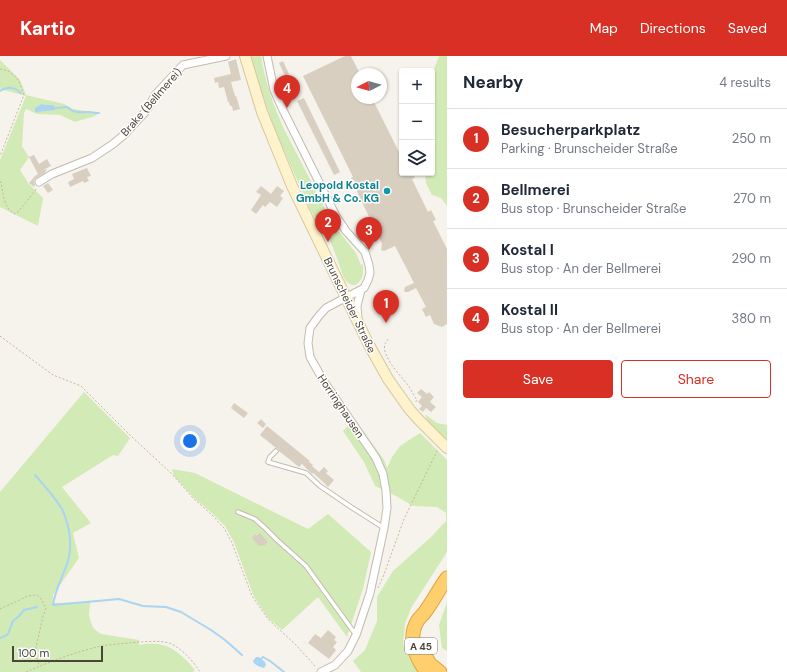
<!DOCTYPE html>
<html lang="en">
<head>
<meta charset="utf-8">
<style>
	:root { --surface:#fff; --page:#f2f2f3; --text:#1f2937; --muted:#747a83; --line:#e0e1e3; --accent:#d93025 }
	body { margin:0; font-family:"DM Sans",sans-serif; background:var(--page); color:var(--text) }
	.controls { position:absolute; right:12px; top:12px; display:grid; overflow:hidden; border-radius:4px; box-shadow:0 1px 3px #0004 }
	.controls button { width:36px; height:36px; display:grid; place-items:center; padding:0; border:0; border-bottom:1px solid var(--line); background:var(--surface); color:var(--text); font:20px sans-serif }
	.compass { position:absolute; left:351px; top:12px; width:36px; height:36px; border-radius:50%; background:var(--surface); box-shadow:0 1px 3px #0004; rotate:264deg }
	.scale { position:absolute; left:12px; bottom:10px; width:91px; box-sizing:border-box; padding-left:4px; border:2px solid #4b4439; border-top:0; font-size:11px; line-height:14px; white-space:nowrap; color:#4b4439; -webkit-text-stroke:3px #fff; paint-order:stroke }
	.you { position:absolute; left:190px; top:385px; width:14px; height:14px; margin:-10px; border:3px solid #fff; border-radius:50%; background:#1a73e8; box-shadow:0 0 0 6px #1a73e833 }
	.badge { display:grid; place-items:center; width:26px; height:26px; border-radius:50%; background:var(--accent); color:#fff; font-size:13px; font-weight:700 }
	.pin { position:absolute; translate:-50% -33px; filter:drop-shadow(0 1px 2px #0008) }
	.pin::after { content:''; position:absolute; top:21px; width:14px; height:12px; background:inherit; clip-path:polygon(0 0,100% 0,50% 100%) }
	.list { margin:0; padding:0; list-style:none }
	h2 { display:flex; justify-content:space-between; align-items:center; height:52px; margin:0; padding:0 16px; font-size:17px }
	h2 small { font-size:13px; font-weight:400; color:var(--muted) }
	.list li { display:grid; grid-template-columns:26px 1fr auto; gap:12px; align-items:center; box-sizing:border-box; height:60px; padding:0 16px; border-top:1px solid var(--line) }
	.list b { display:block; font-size:15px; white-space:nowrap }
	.list p { margin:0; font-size:13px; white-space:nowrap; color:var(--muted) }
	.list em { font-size:13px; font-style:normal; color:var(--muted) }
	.actions { display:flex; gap:8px; padding:12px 16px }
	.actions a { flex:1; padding:9px 0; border:1px solid var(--accent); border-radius:4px; text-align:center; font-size:14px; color:var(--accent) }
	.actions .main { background:var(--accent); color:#fff }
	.icon { flex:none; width:22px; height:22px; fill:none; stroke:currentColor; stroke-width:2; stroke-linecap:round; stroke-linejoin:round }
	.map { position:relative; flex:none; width:447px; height:616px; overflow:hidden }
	header { display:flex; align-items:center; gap:24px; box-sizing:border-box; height:56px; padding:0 20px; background:var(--accent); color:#fff }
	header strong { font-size:19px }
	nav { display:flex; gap:22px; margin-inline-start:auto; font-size:14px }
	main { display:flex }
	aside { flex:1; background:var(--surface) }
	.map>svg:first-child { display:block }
	.green { fill:#d2eab5 }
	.water { fill:#a9d4f2 }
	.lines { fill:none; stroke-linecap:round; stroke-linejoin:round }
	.stream { stroke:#a9d4f2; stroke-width:2 }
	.building { fill:#d8cfc1 }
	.service-casing { stroke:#c2bbae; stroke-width:5.5 }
	.minor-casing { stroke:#c2bbae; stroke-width:9 }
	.secondary-casing { stroke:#d6c79b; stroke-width:12 }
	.motorway-casing { stroke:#e0a43c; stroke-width:15 }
	.path { stroke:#c4b79f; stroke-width:1; stroke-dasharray:2 2; stroke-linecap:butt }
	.service { stroke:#fff; stroke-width:3.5 }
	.minor { stroke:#fff; stroke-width:7 }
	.secondary { stroke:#fff3cd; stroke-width:10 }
	.motorway { stroke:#ffcf6e; stroke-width:13 }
	.culture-dot { fill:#0f9aa8; stroke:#fff; stroke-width:1.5 }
	.labels { text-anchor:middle; stroke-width:3; stroke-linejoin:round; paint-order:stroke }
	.shield { fill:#fff; stroke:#817c74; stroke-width:1 }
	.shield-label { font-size:10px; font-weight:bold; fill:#4b4439 }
	.street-label { font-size:11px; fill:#4b4439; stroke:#fff }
	.culture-label { font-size:11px; font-weight:bold; fill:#0d838f; stroke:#fff; text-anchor:end }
</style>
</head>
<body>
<header>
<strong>Kartio</strong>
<nav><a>Map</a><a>Directions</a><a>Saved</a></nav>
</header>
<main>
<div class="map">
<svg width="447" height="616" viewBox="0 0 447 616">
	<rect width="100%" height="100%" fill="#f6f3ec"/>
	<path class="green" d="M251 0H261C265 25 273 48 283 71L333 168 356 197 361 209 363 208V217L362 222 359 226 356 229H352L348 227 345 224 343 220 337 202 329 182 322 174 310 153 274 72 261 34Z
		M439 0H447V150L441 142 432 139 426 127 425 117H432V19Z
		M0 4 20 24 26 39 64 48 73 53 99 57 95 60 75 66 60 59 37 58 26 53 24 57 22 90 29 101 20 114 29 128 43 142 38 170 0 151V104L26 40 0 33Z
		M84 336 130 382 118 400 113 399 62 431 91 467 73 477 79 502 53 539V547L90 546 89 559 91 567 94 573 101 578 139 584V589C147 588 155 587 162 589 174 591 188 605 195 614L193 616H0V436Z
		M425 358 437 367 447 369V385L427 364Z
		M355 363 384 404 387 412 392 401 400 390 420 377 447 404V496L411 552 405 568 403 588 411 606 419 616H361L353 605 365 594 377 565V541L393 515 431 481 446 465V457L437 451 413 450 396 440 375 430 364 406 343 375Z
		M172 413 195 417 308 473 328 458 371 496 363 533 347 581 318 541 282 574 268 562 254 541 234 486 225 470 213 458 194 442 174 420Z
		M447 546V595L442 592 439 569Z"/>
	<path class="water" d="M42 48 45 49H53L56 52 55 54 35 56V52Z
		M256 601H259L265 606 266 609 264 612C260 611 255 610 253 605Z"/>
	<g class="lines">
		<path class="stream" d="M0 35C8 30 14 31 21 37
			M57 52 67 51C75 58 79 56 89 56 92 56 95 57 99 57
			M35 419C43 428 56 443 62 453 70 470 73 491 67 508 62 522 55 535 53 549L119 543 143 550 166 551 181 556 211 574 225 584 242 599
			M0 582 5 580 8 578 13 565 19 560 24 554 37 551
			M261 603 263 601 270 605 284 616"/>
	</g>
	<path class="building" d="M345 0H351L360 18H357V42H372L402 102V117H413L415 122 412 123 428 156 431 154 436 164 433 165 447 193V268L442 271 434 268 430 259 426 261 422 253 426 251 416 232 408 236H405L404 234 405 231 414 227 395 190 384 195 381 194 382 188 352 125H353L351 122 353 121 303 20Z
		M236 3 241 24 231 26 235 40H236L240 53 233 55 232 50H230L229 46H228L224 31 219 32 218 26 215 27 214 22 231 18 228 6Z
		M283 5 289 18 285 20 279 7Z
		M304 42 340 116 334 119 297 45Z
		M34 99 39 108 47 103 51 110 43 114 47 113 45 117 35 123 34 126 35 129 34 131 29 127 35 120 38 118 29 101Z
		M87 112 91 120 87 121 89 125 84 127 83 125 70 131 68 126 74 123 72 118Z
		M48 127 53 134 48 137 43 130Z
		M261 130 271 138 277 130 284 135 280 140 283 142 277 151 270 146 265 151 263 149 256 158 251 154 261 139 256 136Z
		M421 333 426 337 427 338 429 336 434 341 430 346 436 351 431 356 426 352 423 356 419 353 422 350 418 346 422 341 417 337Z
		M234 347 248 357 244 362 231 352Z
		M261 363 266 368 263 372 257 367Z
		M267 370 310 405 309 406 313 409 312 410 319 416 324 411 328 415 326 417 334 424 328 431 320 423 313 417 312 418 302 408 299 411 279 395 278 392H276L260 379Z
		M260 477 268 486 264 490 263 489 261 490 260 489 259 490 252 482 255 478 257 480Z
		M328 574 336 581 334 584 337 586 333 591 336 594 329 603 308 587 315 578 321 582Z"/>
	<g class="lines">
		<g class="service-casing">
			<path id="service" d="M276 395 270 401 268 406 306 417 320 430 351 451 384 472
				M238 456 255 463 265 472 277 484 306 510 356 579"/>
		</g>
		<g class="minor-casing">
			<path id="minor" d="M267 0 274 34 283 54 336 160 346 175 365 196 369 209 370 217 368 224 364 232 326 252 318 261 310 272 308 287 310 301 323 324 376 402 383 418 386 435 387 452 384 472 370 537 356 579 348 595 335 609 321 616
				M39 126 52 118 92 102 113 88 125 78 147 54 155 39 183 9 226 0
				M358 263 357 250 361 234"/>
		</g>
		<g class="secondary-casing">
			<path id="secondary" d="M245 0 262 56 292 130 369 289 388 323 410 354 419 364 447 392"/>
		</g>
		<g class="motorway-casing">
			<path id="motorway" d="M424 598 430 608 440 616
				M427 616C415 602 407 581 418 564 420 561 423 559 425 556 433 545 439 533 447 522"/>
		</g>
		<path class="path" d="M0 13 8 15 14 19 19 25 24 39 0 100
			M0 126H1C3 136 4 154 15 158L18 156 35 135 36 132
			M0 280 53 319 81 330 131 380 172 418 193 442 212 459 224 472 232 487 252 540 268 563 296 589 316 611
			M388 283C388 283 385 288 385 288 381 300 401 320 407 328 411 333 413 339 417 344L415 347
			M378 532 383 521 404 463 438 393
			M0 553 28 540 37 539 41 543 46 552 43 560 35 596 39 609
			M26 616C47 607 70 598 93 592 107 588 123 588 138 586 148 586 159 584 169 587 182 592 193 605 200 616"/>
		<use href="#service" class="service"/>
		<use href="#minor" class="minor"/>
		<use href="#secondary" class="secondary"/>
		<use href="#motorway" class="motorway"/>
	</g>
	<circle class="culture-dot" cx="387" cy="135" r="4"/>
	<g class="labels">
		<rect class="shield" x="405" y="582" width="32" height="16" rx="3"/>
		<g class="shield-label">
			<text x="421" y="594">A 45</text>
		</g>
		<g class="street-label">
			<text transform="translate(151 46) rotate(-49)" y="4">Brake (Bellmerei)</text>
			<text transform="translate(350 249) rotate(64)" y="4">Brunscheider Straße</text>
			<text transform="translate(341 350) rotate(56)" y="4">Horringhausen</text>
		</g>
		<g class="culture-label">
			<text x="379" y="133">Leopold Kostal<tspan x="379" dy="13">GmbH &amp; Co. KG</tspan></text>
		</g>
	</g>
</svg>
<div class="controls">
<button>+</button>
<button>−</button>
<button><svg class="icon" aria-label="layers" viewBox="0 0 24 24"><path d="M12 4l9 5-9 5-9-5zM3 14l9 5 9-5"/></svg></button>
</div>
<svg class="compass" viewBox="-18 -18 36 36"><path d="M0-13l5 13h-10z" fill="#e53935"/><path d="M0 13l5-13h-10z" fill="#747a83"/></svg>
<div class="scale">100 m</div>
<div class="you"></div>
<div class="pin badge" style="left:386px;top:267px">1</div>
<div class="pin badge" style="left:328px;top:186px">2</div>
<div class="pin badge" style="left:369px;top:194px">3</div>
<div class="pin badge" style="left:287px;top:52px">4</div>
</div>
<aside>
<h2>Nearby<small>4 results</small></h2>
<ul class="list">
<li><span class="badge">1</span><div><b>Besucherparkplatz</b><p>Parking · Brunscheider Straße</p></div><em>250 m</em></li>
<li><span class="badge">2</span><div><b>Bellmerei</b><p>Bus stop · Brunscheider Straße</p></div><em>270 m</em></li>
<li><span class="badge">3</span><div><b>Kostal I</b><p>Bus stop · An der Bellmerei</p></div><em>290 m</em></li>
<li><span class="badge">4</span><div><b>Kostal II</b><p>Bus stop · An der Bellmerei</p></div><em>380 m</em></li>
</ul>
<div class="actions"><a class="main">Save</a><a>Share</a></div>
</aside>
</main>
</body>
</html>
